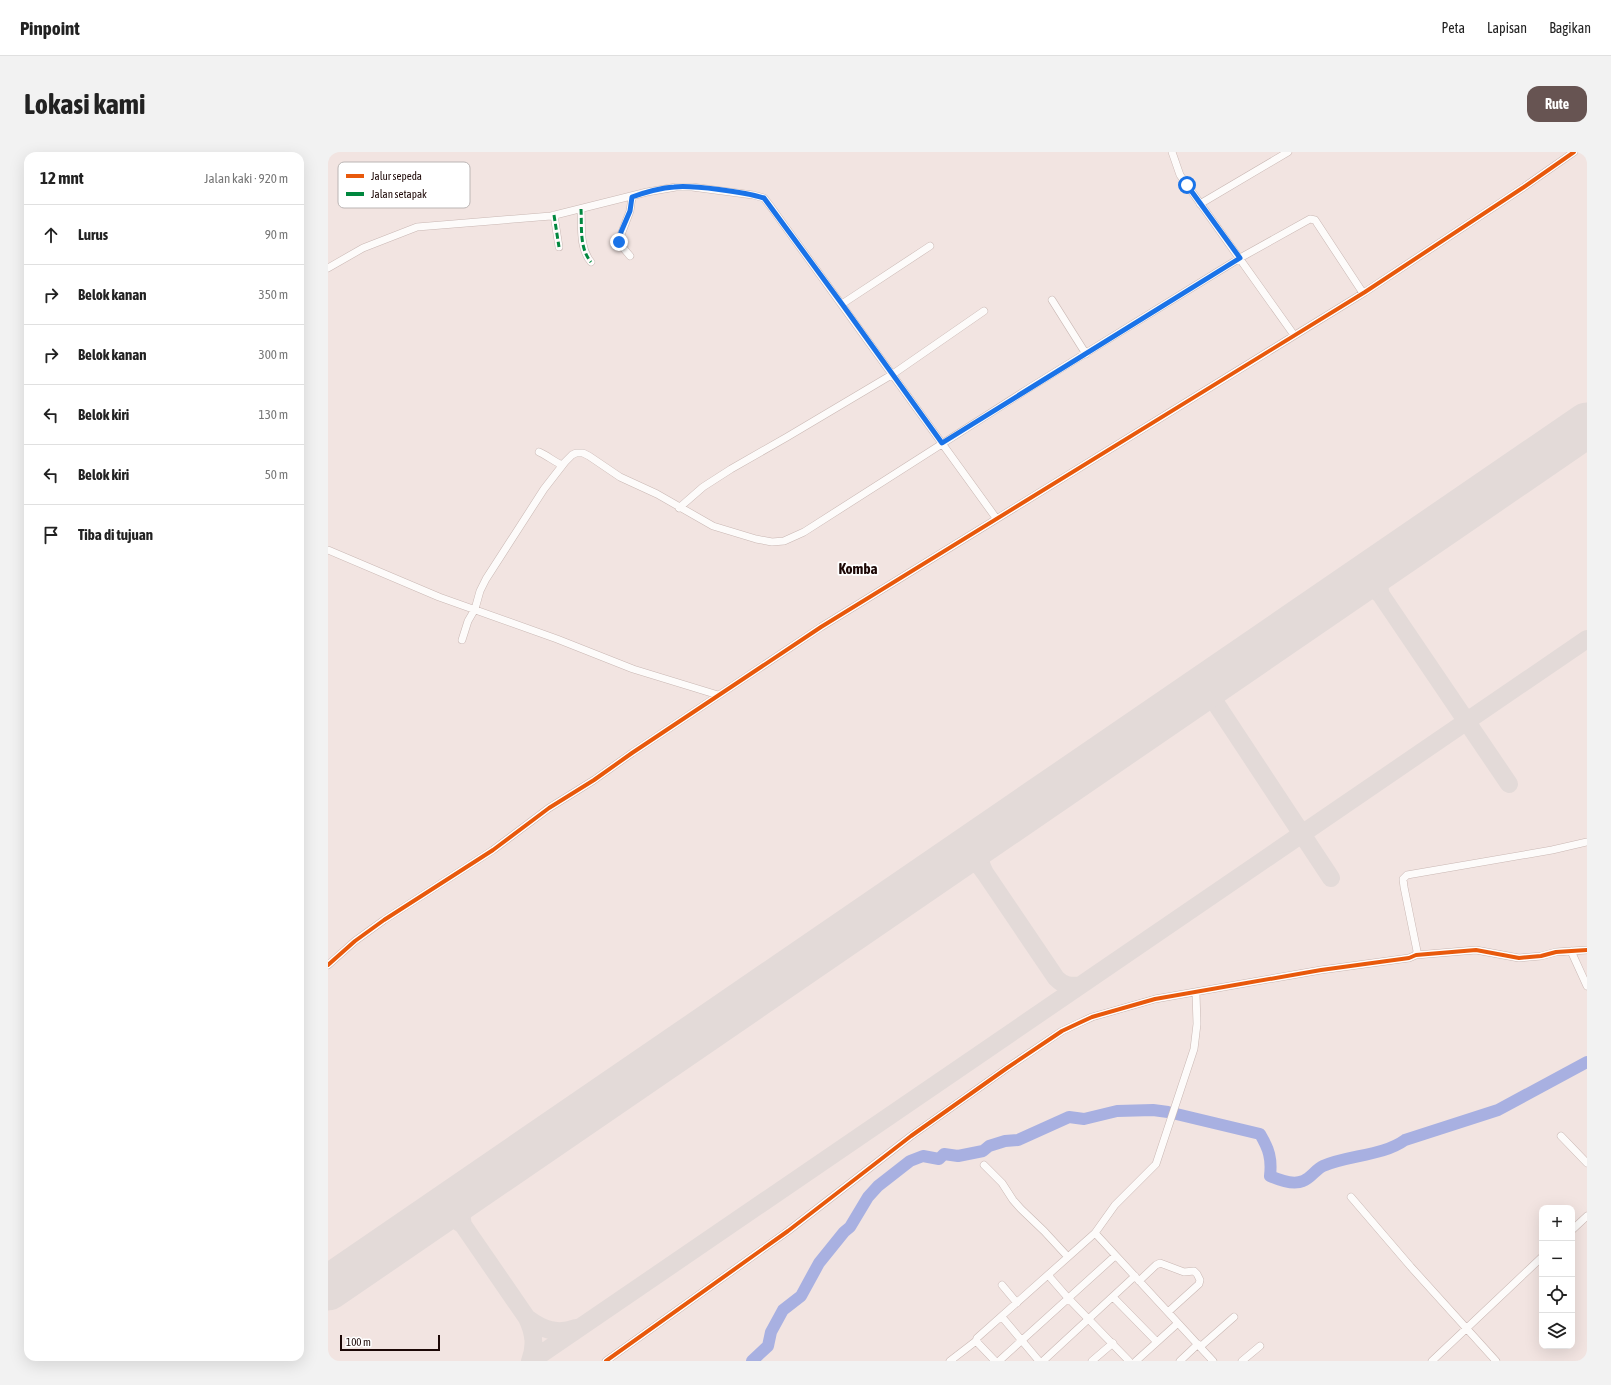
<!DOCTYPE html>
<html lang="id">
<head>
<meta charset="utf-8">
<style>
	:root { --surface:#fff; --page:#f2f2f2; --text:#222; --muted:#767676; --line:#e0e0e0; --accent:#675452 }
	body { margin:0; font-family:"Asap Condensed",sans-serif; background:var(--page); color:var(--text) }
	.controls { position:absolute; right:12px; bottom:12px; display:grid; overflow:hidden; border-radius:8px; box-shadow:0 4px 16px #0002 }
	.controls button { width:36px; height:36px; display:grid; place-items:center; padding:0; border:0; border-bottom:1px solid var(--line); background:var(--surface); color:var(--text); font:20px sans-serif }
	.scale { position:absolute; left:12px; bottom:10px; width:100px; box-sizing:border-box; padding-left:4px; border:2px solid #1c0705; border-top:0; font-size:11px; line-height:14px; white-space:nowrap; color:#1c0705; -webkit-text-stroke:3px #fff; paint-order:stroke }
	.stop { position:absolute; width:12px; height:12px; margin:-9px; border:3px solid #1a73e8; border-radius:50%; background:#fff }
	.stop.end { background:#1a73e8; border-color:#fff; box-shadow:0 1px 4px #0008 }
	.list { margin:0; padding:0; list-style:none }
	h2 { display:flex; justify-content:space-between; align-items:center; height:52px; margin:0; padding:0 16px; font-size:17px }
	h2 small { font-size:13px; font-weight:400; color:var(--muted) }
	.list li { display:grid; grid-template-columns:26px 1fr auto; gap:12px; align-items:center; box-sizing:border-box; height:60px; padding:0 16px; border-top:1px solid var(--line) }
	.list b { display:block; font-size:15px; white-space:nowrap }
	.list em { font-size:13px; font-style:normal; color:var(--muted) }
	.icon { flex:none; width:22px; height:22px; fill:none; stroke:currentColor; stroke-width:2; stroke-linecap:round; stroke-linejoin:round }
	.map { position:relative; flex:none; width:1259px; height:1209px; overflow:hidden; border-radius:12px }
	header { display:flex; align-items:center; gap:24px; box-sizing:border-box; height:56px; padding:0 20px; background:var(--surface); border-bottom:1px solid var(--line) }
	header strong { font-size:19px }
	nav { display:flex; gap:22px; margin-inline-start:auto; font-size:14px }
	.intro { display:flex; align-items:center; justify-content:space-between; box-sizing:border-box; height:96px; padding:0 24px }
	h1 { margin:0; font-size:28px }
	.button { padding:10px 18px; border-radius:12px; background:var(--accent); color:#fff; font-size:14px; font-weight:700 }
	main { display:flex; gap:24px; padding:0 24px }
	aside { flex:1; background:var(--surface); border-radius:12px; box-shadow:0 4px 16px #0002 }
	.map>svg:first-child { display:block }
	.lines { fill:none; stroke-linecap:round; stroke-linejoin:round }
	.river { stroke:#a8b0e1; stroke-width:12 }
	.taxiway { stroke:#e3dad8; stroke-width:18 }
	.runway { stroke:#e3dad8; stroke-width:45 }
	.minor-casing { stroke:#c9b7b3; stroke-width:8 }
	.minor { stroke:#fdfbfa; stroke-width:7 }
	.quiet { stroke:#00873e; stroke-width:3; stroke-dasharray:6 3; stroke-linecap:butt }
	.cycleway-casing { stroke:#fff; stroke-width:6 }
	.cycleway { stroke:#e8590c; stroke-width:4 }
	.route { stroke:#1a73e8; stroke-width:5 }
	.labels { text-anchor:middle; stroke-width:3.5; stroke-linejoin:round; paint-order:stroke }
	.quarter-label { font-size:15px; font-weight:bold; fill:#1c0705; stroke:#fff }
	.key { fill:#fff; stroke:#bbb5b4; stroke-width:1 }
	.key-label { font-size:11px; fill:#1c0705 }
</style>
</head>
<body>
<header>
<strong>Pinpoint</strong>
<nav><a>Peta</a><a>Lapisan</a><a>Bagikan</a></nav>
</header>
<div class="intro"><h1>Lokasi kami</h1><a class="button">Rute</a></div>
<main>
<aside>
<h2>12 mnt<small>Jalan kaki · 920 m</small></h2>
<ul class="list">
<li><svg class="icon" aria-label="ahead" viewBox="0 0 24 24"><path d="M12 20V5M6 11l6-6 6 6"/></svg><div><b>Lurus</b></div><em>90 m</em></li>
<li><svg class="icon" aria-label="right" viewBox="0 0 24 24"><path d="M7 20v-9h11M14 6l5 5-5 5"/></svg><div><b>Belok kanan</b></div><em>350 m</em></li>
<li><svg class="icon" aria-label="right" viewBox="0 0 24 24"><path d="M7 20v-9h11M14 6l5 5-5 5"/></svg><div><b>Belok kanan</b></div><em>300 m</em></li>
<li><svg class="icon" aria-label="left" viewBox="0 0 24 24"><path d="M17 20v-9H6M10 6l-5 5 5 5"/></svg><div><b>Belok kiri</b></div><em>130 m</em></li>
<li><svg class="icon" aria-label="left" viewBox="0 0 24 24"><path d="M17 20v-9H6M10 6l-5 5 5 5"/></svg><div><b>Belok kiri</b></div><em>50 m</em></li>
<li><svg class="icon" aria-label="arrive" viewBox="0 0 24 24"><path d="M6 21V4h12l-3 4 3 4H6"/></svg><div><b>Tiba di tujuan</b></div></li>
</ul>
</aside>
<div class="map">
<svg width="1259" height="1209" viewBox="0 0 1259 1209">
	<rect width="100%" height="100%" fill="#f2e4e1"/>
	<g class="lines">
		<path class="river" d="M424 1209 440 1194 443 1180 455 1158 473 1144 491 1111 516 1080 522 1075 540 1045 550 1034 582 1009 595 1004 611 1007 616 1002 630 1004 655 999 661 994 677 989 690 988 741 965 756 967 789 959 825 958 840 960 932 982C941 997 944 1007 942 1024 951 1028 966 1033 975 1029 983 1026 988 1017 995 1014 1020 1003 1055 1004 1077 988L1170 958 1259 910"/>
		<path class="taxiway" d="M1247 281 1259 275
			M1022 436C1035 434 1044 433 1053 443L1181 632
			M1053 443C1048 428 1052 419 1063 408
			M877 535 1003 726
			M614 715C635 705 643 701 657 721 642 694 660 686 680 670
			M657 721 728 826C736 834 742 835 753 833
			M102 1066C114 1063 125 1065 135 1073 132 1060 133 1048 142 1038
			M135 1073 199 1166C215 1178 229 1183 248 1176
			M199 1166C206 1181 208 1194 202 1209
			M203 1209 1259 487"/>
		<path class="runway" d="M0 1136 1259 273"/>
		<g class="minor-casing">
			<path id="minor" d="M844 0 852 23 966 183
				M872 52 960 0
				M253 57C254 74 251 96 263 110
				M226 63 231 95
				M302 104 292 92 291 88 302 59 304 45
				M0 116 35 96 89 75 223 64 319 40 348 35H364L425 43 436 46 443 55 668 366
				M724 148 758 202
				M514 152 602 94
				M211 300C220 304 225 309 234 313
				M351 356 375 335 403 317 459 285 565 222 656 159
				M0 398 111 445 229 487 305 517 390 543
				M134 488 140 469 147 457 152 439 158 427 216 337 237 310 244 303 248 301H255L261 304 292 325 329 342 385 374 428 387 444 390 456 389 476 380 703 235 912 106 982 67 987 68 1035 141
				M1243 799 1259 834
				M1088 803 1089 799 1076 735 1075 727 1079 723 1224 698 1259 690
				M0 813 27 789 56 768 165 698 221 656 266 628 304 601 493 475 1037 140 1196 35 1246 0
				M1233 984 1259 1011
				M656 1013 674 1031 685 1048 693 1057 716 1079 740 1105
				M1023 1045 1083 1115 1168 1209
				M1244 1078 1259 1064
				M767 1081 885 1209
				M720 1123 740 1146 801 1209
				M811 1129 828 1113 832 1111 856 1120 866 1119 869 1122 872 1128 871 1132 840 1160
				M674 1133 689 1151
				M785 1145 829 1190
				M674 1165 711 1209
				M648 1189 667 1209
				M872 1195 906 1165
				M278 1209 460 1079 583 984 679 916 734 879 751 871 764 865 827 847 993 818 1081 806 1088 803 1148 798 1191 806 1213 804 1228 800 1259 798
				M622 1209 648 1189 649 1186 767 1081 787 1053 828 1012 866 897 869 872 868 841
				M671 1209 787 1104
				M715 1209 807 1124
				M764 1209 785 1191
				M808 1209 850 1171
				M852 1209 870 1192
				M914 1209 932 1194
				M1104 1209 1214 1105"/>
		</g>
		<use href="#minor" class="minor"/>
		<path class="quiet" d="M253 57C254 74 251 96 263 110
			M226 63 231 95"/>
		<g class="cycleway-casing">
			<path id="cycleway" d="M0 813 27 789 56 768 165 698 221 656 266 628 304 601 493 475 1037 140 1196 35 1246 0
				M278 1209 460 1079 583 984 679 916 734 879 751 871 764 865 827 847 993 818 1081 806 1088 803 1148 798 1191 806 1213 804 1228 800 1259 798"/>
		</g>
		<use href="#cycleway" class="cycleway"/>
	</g>
	<g class="lines">
		<path class="route" d="M291 90 293 80 302 59 304 45C318 40 332 36 346 35 365 33 417 40 436 46L514 152 614 291 912 106 859 33"/>
	</g>
	<g class="labels">
		<g class="quarter-label">
			<text x="530" y="422">Komba</text>
		</g>
	</g>
	<rect x="10" y="10" width="132" height="46" rx="6" class="key"/>
	<rect x="18" y="22" width="18" height="4" fill="#e8590c"/>
	<rect x="18" y="40" width="18" height="4" fill="#00873e"/>
	<g class="key-label">
		<text x="43" y="28">Jalur sepeda</text>
		<text x="43" y="46">Jalan setapak</text>
	</g>
</svg>
<div class="controls">
<button>+</button>
<button>−</button>
<button><svg class="icon" aria-label="locate" viewBox="0 0 24 24"><circle cx="12" cy="12" r="6"/><path d="M12 2v4M12 18v4M2 12h4M18 12h4"/></svg></button>
<button><svg class="icon" aria-label="layers" viewBox="0 0 24 24"><path d="M12 4l9 5-9 5-9-5zM3 14l9 5 9-5"/></svg></button>
</div>
<div class="scale">100 m</div>
<div class="stop" style="left:859px;top:33px"></div>
<div class="stop end" style="left:291px;top:90px"></div>
</div>
</main>
</body>
</html>
